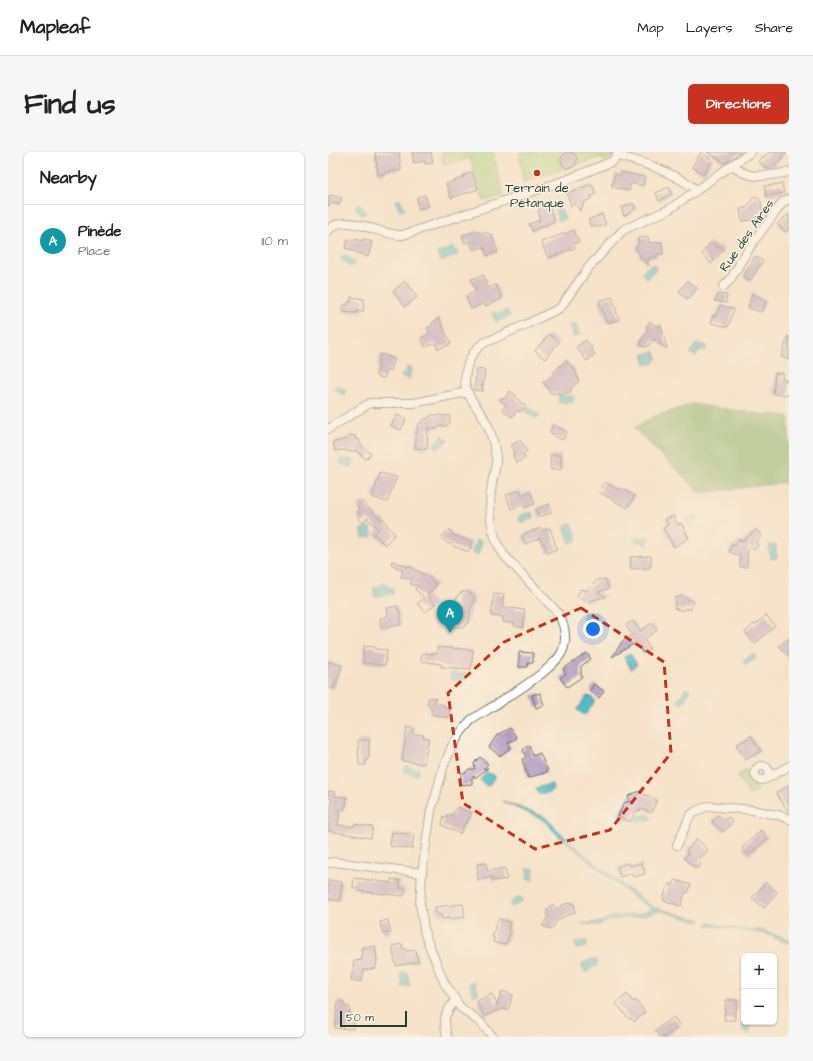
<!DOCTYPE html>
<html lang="en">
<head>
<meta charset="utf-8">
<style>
	:root { --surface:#fff; --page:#f6f6f6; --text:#222; --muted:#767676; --line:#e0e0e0; --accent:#c8321e }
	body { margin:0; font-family:"Architects Daughter",sans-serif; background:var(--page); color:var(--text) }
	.controls { position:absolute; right:12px; bottom:12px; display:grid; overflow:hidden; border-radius:6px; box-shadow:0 1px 3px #0004 }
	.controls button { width:36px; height:36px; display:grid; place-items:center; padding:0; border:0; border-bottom:1px solid var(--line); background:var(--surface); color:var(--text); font:20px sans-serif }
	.scale { position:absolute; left:12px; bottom:10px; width:67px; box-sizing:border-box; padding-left:4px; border:2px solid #1f3d34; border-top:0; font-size:11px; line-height:14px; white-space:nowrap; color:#1f3d34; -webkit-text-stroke:3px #fcf5e5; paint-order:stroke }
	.you { position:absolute; left:265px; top:477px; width:14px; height:14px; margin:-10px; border:3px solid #fff; border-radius:50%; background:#1a73e8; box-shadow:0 0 0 6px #1a73e833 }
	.badge { display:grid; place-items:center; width:26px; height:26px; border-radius:50%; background:var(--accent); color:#fff; font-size:13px; font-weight:700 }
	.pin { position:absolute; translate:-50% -33px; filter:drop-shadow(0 1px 2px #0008) }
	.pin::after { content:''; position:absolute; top:21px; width:14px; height:12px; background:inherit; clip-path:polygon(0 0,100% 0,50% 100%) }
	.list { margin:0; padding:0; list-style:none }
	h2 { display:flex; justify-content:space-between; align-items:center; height:52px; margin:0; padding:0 16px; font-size:17px }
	h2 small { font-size:13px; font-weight:400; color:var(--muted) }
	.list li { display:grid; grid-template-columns:26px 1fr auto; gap:12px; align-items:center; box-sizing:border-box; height:72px; padding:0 16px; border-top:1px solid var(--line) }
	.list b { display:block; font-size:15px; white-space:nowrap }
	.list p { margin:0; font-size:13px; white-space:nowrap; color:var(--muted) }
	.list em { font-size:13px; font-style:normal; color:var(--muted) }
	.map { position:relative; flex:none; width:461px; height:885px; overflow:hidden; border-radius:6px }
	header { display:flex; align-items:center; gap:24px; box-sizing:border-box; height:56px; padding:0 20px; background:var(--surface); border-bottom:1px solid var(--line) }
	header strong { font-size:19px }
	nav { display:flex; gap:22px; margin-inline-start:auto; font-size:14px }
	.intro { display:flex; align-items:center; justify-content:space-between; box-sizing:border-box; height:96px; padding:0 24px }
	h1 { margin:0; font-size:28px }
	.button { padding:10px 18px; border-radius:6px; background:var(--accent); color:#fff; font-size:14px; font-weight:700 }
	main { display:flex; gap:24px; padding:0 24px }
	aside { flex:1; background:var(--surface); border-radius:6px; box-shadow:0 1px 3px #0004 }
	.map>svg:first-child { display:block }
	.green { fill:#a6d37f; stroke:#62885a }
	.forest { fill:#84b56e; stroke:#527951 }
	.water { fill:#50bccb; stroke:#387c80 }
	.building { fill:#b39bc2 }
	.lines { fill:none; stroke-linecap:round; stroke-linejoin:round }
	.street-casing { stroke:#6a7768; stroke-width:10 }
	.street { stroke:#fff; stroke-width:8 }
	.marked { fill:none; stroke:#c8321e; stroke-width:3; stroke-dasharray:8 5; stroke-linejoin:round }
	.poi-dot { fill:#c8321e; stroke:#fcf5e5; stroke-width:1.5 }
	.labels { text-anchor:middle; stroke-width:3; stroke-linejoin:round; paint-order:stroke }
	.poi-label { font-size:13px; fill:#1f3d34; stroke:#fcf5e5 }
	.street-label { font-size:13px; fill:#1f3d34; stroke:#fcf5e5 }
</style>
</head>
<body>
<header>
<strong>Mapleaf</strong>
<nav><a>Map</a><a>Layers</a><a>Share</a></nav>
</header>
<div class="intro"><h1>Find us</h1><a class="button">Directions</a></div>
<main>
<aside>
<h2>Nearby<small></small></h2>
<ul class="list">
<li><span class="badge" style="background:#0f9aa8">A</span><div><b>Pinède</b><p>Place</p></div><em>110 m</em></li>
</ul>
</aside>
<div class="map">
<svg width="461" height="885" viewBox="0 0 461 885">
	<rect width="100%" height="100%" fill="#fcf5e5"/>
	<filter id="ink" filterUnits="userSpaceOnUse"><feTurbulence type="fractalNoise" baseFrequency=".025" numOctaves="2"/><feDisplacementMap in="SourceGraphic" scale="8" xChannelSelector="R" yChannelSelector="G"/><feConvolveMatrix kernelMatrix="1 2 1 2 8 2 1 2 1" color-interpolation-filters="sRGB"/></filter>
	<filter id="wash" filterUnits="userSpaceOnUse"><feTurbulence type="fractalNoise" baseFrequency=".012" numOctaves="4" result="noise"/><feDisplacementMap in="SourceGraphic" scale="16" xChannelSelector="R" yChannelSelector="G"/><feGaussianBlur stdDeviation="0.9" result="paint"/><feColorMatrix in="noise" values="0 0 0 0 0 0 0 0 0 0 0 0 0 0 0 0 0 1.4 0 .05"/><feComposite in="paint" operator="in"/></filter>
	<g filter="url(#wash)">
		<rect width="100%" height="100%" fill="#f6e2c9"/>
		<path class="green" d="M114 0H165L175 44 156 49 142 6 115 14Z
			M192 0H285V5L276 9 273 5 195 30Z
			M418 618 429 639 422 643 409 624Z"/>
		<path class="forest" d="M364 252 432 262 461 264V330L372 341 306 276 325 265Z"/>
		<path class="water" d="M72 47 77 56 75 59H72L67 49Z
			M31 51 38 60 34 63 27 55Z
			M230 56 233 57 237 67 231 69 227 60Z
			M126 95 130 99 128 104 113 109 110 101Z
			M17 102 27 111 22 115 12 106Z
			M322 113H327L328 118 319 127 313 121Z
			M179 158 182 164 168 170 164 161 167 160 170 162Z
			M247 171 252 183 246 185 241 173Z
			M368 192 378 193V198H371L367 204 362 201Z
			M326 199 330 206H328L326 212H318L315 203Z
			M79 215 84 216 81 227 74 225V222L77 223Z
			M9 233 18 239 15 243 6 237Z
			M231 243 244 244 246 245 245 250 231 251Z
			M200 255 212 263 208 267 196 259Z
			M115 283 120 288 110 297 105 292Z
			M13 307 26 308 24 315 12 312Z
			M199 361H205L206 366 194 371 191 368V364Z
			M367 363 371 366 361 373 358 367Z
			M244 371 250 388 242 391 236 374Z
			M43 375 44 385 35 386 33 377Z
			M307 385H320V393H316V390H307Z
			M148 388 154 390 150 403 144 401Z
			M441 393H448L449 406 442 407Z
			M57 430 60 435 65 437V442L46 445V435H50Z
			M267 459 270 462 271 467 262 471 254 467 257 460 262 462Z
			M302 501 309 513 303 517 296 505Z
			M425 502 428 506 418 513 415 509Z
			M123 521 138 522V528L122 527Z
			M358 536 363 539 354 552 349 549Z
			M259 544 264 545 267 549 257 563 249 558Z
			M77 614 91 617 90 623 76 621Z
			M158 621 164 622 167 624V626L163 629V632L159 634 152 628Z
			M224 632 225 637 221 640 210 642 208 636Z
			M174 649 217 665 244 692 283 724 325 755 373 768 371 770 333 759 322 761 310 765 283 768 271 773 251 772 272 770 283 765 311 762 324 757 301 742 273 719 230 683 215 668Z
			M319 662 322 664 323 667 310 670 309 668 311 664Z
			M200 716 206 717 205 728 199 727Z
			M190 745 194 746V750L184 755 182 753 183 750Z
			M381 771 418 778H432L461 787V791L448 787 438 782 385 774 379 773Z
			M254 789H259V795L249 797 247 791Z
			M264 807 269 808V814L263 816 260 820H257L254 815V812Z
			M75 820 79 821 82 834 75 835 72 822Z
			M146 829 151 841 146 843 141 831Z
			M415 865H416V870H422V881L414 880Z"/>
		<g id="blocks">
			<path class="building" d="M47 0H71L73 18 57 20V22L50 23Z
				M84 0H103L105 11 97 12V9L86 11Z
				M373 0 385 8 376 22 364 15Z
				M379 0H413L397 11Z
				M442 0H459L454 4 455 6 444 15 437 16 430 9Z
				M233 8a8 8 0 1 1 16 0a8 8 0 1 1-16 0Z
				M144 20 150 37 123 46 118 32 136 25V23Z
				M293 20 317 25 315 34 303 31 301 39 284 35 287 22 292 23Z
				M264 32 268 42 263 44V47L256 50 252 59 248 52 243 54 239 41Z
				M454 32 456 41 438 44 437 34Z
				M341 35 344 42 331 49 328 41Z
				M3 43 14 46 11 53 5 51 0 54V45Z
				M97 43 101 54 90 57 89 45Z
				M427 44 433 49 435 67 414 69 412 57 418 56Z
				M219 50 227 69 204 79 201 72 212 68 210 53Z
				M303 52H306L308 57 296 64 293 56Z
				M274 62 278 72 269 76 268 73 263 75 260 68Z
				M461 62V77L457 80 449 72Z
				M246 78 251 90 245 92 247 96 220 106 213 90Z
				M148 79 155 82 157 80 164 83 170 100 159 104 156 95 145 98 142 89 137 91 134 84Z
				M320 85 321 91 334 90 335 102H329V105L320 106V113L311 104 312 102 309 99 308 95 311 92 310 86Z
				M20 87 25 88 26 87 35 89V87L44 90 40 105 17 96Z
				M383 90 390 96 392 93 396 97 383 112 374 101Z
				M427 104 435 109 422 129 415 125Z
				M156 123 160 136 168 133 174 147 157 154 156 151 143 157 138 144 148 139 143 127Z
				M77 129 89 145 77 155 65 139Z
				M359 129 369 136 362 146 361 145 359 147 351 140Z
				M424 141 438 149 433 160 420 156Z
				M390 142 399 143 398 151 386 149Z
				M23 145 36 147 35 160 29 159V161L15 160V153H20V150H23Z
				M284 145 291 168 279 171 271 149Z
				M392 153 406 157 400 175 383 171 385 163 388 164Z
				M111 166 123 192 110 197 107 191 97 195 93 186 101 182 99 176 104 174V171Z
				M322 169 328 174 333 173 339 197 326 187 320 194 316 195 313 192V189L320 177 318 175Z
				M221 182 231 190 217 207 207 199Z
				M460 184 461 185V208L453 205Z
				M258 188 264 195 262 196 267 202 259 209 248 195Z
				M53 202 67 207 63 219 59 217 56 226 48 224 51 215 49 214Z
				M238 209 244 215 245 214 251 229 243 236V241H223L215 230 225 223V220Z
				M149 217 157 218 155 234 153 233 156 239 146 238Z
				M447 221H455L454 226 461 230V243L445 242Z
				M182 239 189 244 188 246 198 254 192 260 190 258 184 265 174 257 178 253 171 247 177 246Z
				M69 263 78 267 73 278 63 274Z
				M104 263 122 264V270L119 274H113L108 277 100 276 99 297 87 296 90 273 98 266 99 267Z
				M225 273 239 280 235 288 225 284 226 282 222 281Z
				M21 283 28 284 27 287H31L32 292 43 302 38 307 27 298 24 300 15 298 7 299 5 290 16 288Z
				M192 288 199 299 195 302 197 306 189 311 185 304H186L185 301 187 300 183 294Z
				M222 303H233L234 317 223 318Z
				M52 321 69 325 59 350 44 345Z
				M277 330 291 338 293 336 307 344 299 356 271 340Z
				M192 338 194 343 202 339 207 352 197 356 195 352 183 357 178 343Z
				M34 349 52 367 54 366 58 370 59 374 67 382 57 393 46 382 51 377 39 366 35 371 29 364 33 361 30 359 32 357 29 354Z
				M221 352 223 361 211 365 208 357Z
				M345 364 350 373 353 371 361 386 346 395 335 376 340 373 337 367Z
				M213 376 215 379 222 376 229 397 219 401 216 391 214 392 212 386 197 392 194 383Z
				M121 378 127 384 128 383 132 386 144 390 141 400 125 394 122 391 120 392 113 385Z
				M428 378 434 384 428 390 430 393 426 398 420 395 419 415H412V404L401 400 404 393 407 394 410 387 415 389Z
				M323 404V414H321V416L303 417 302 405Z
				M64 409 86 416 85 417 100 424 109 433 99 443 107 452 98 460 89 452 96 446 87 437 90 434 82 432 84 427 73 425 75 419 63 412Z
				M278 427 280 437 270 440 278 445 263 448 261 451 249 444 253 437 258 439 269 428Z
				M137 439 142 441 146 445V451L142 457 141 470 136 475H124L123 467 124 462 131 456 128 450 129 445 132 441Z
				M166 442 176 443 174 455 197 458 195 476 186 474 187 472 175 470V465L163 464Z
				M353 444 366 450 362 458 357 456 355 459 346 456 348 450 346 446Z
				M70 454V459H72L73 473 53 476 52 466 60 464 59 456Z
				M438 463 447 474 427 492 417 480 426 472 427 473Z
				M305 469 312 479 324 471 329 478 316 487 322 497 315 501 309 490 284 505 294 490 304 483 298 473Z
				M461 486V505L451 494Z
				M36 494 47 495V497L59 498 57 513 35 511Z
				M109 495 145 498 143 517 113 515V512L93 509 94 501 109 502Z
				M191 500 205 501V511L200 510 199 515H191Z
				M259 501 263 507 253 514V523L254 525 239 535 232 526 238 522 235 517Z
				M0 509 14 514 6 537 0 535Z
				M266 532 276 539 271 546 262 539Z
				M212 541 216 553 208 556 204 543Z
				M101 545 108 546 107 551 117 553V556L122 557 120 566 103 562 104 557H102V554L99 553Z
				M79 575 86 576 85 582 96 583 95 585 101 586 96 612 74 609Z
				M182 576 189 586 180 591 183 596 172 604 161 595 169 583Z
				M423 584 433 599 417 608 408 593Z
				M30 588H41V607H39V609H38V613H31Z
				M201 593 205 604 212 601 217 614 219 616V620L200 626 194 607 198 606 195 598Z
				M152 605 160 612 155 617 160 616 147 626V624L144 625V632L133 633V621H137L141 617H147L146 611Z
				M461 633V661L448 641Z
				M314 638 315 642 329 648 323 661 315 657 307 660 302 670 290 664 296 651 302 649 300 644Z
				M0 639 7 640V644L19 645 18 654H17L16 658 12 657 10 673 25 675 26 672 45 675 43 686 0 679V668H2L4 647 0 646Z
				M129 655 144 661 138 672 137 671 132 682 114 673 116 664 119 665 120 662 124 664Z
				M390 663 397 668 400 665 405 669 396 680 384 670Z
				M433 678 440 686 421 703 414 696Z
				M64 680 86 683 84 697 62 694Z
				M369 687 380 698 370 709 373 712 369 717 356 706 361 701 358 699Z
				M158 711 159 719 177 716 179 727 164 729V725L150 728 149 712Z
				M300 711 301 714 314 711 317 722 305 725 304 721 292 725 289 715Z
				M26 726 63 731V727L71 728V732H72V736L77 737 76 744 30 739V736H25Z
				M0 728 14 730 12 749 0 747Z
				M347 728 363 733 360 741 357 740 353 754 335 748 340 732 345 733Z
				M438 730 449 740 436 756 424 746Z
				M246 751 247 760 237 764 229 769 224 777 214 774 220 764 218 762 220 760 218 758 225 752 228 757 237 752Z
				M135 752 137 765 121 767V766L114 767 113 763H108L107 755Z
				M170 767 182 770 180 778 182 779 179 791H177L176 793 165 790 166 785H164Z
				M60 768 63 781 55 782 52 770Z
				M74 792 75 797H78L79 799 88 798 90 810 68 814 64 794Z
				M47 794 49 807 48 816 36 818 34 830 23 828 26 809 34 808 33 796Z
				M174 839 185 843 180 858 174 857 156 864 149 849 164 842 169 853Z
				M299 842 305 850 308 848 317 860 306 870 303 866 301 867 288 851Z
				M398 848H409V858H407V868H396Z
				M10 849 17 850 16 854 22 855 21 861 26 862 25 877 7 876Z
				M346 865 352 874 337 885H332L327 878Z"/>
		</g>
	</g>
	<g filter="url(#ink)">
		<use href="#blocks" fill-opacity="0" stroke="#6a7768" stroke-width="1"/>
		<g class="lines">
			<g class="street-casing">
				<path id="street" d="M288 4C318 10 345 21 369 38
					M405 12C418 30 442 23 461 20
					M0 79C15 58 54 85 75 83L241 27 285 9 288 4 289 0
					M395 135 402 128 423 93 455 50 461 47
					M0 277 42 251H86L139 240
					M427 621a7 7 0 1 1 14 0a7 7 0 1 1-14 0Z
					M438 627 461 614
					M349 693 362 664 368 659 380 654 424 658 450 663 461 667
					M0 711 6 710 94 721
					M119 885C115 865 116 864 127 848
					M165 885 153 871 132 855 116 830 97 783 92 751 94 721 103 658 108 643 115 616 124 594 133 580 143 568C167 553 191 539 213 522 221 515 230 509 234 500 240 487 237 474 230 461L176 403C162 383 160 355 164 332 165 323 169 314 168 305 166 293 164 281 158 270 152 257 138 245 137 230 137 215 143 199 156 191L199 172 232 156 261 115 295 78 340 58 369 38 384 27 423 0"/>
			</g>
			<use href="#street" class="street"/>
		</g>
	</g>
	<path d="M0 0H461V885H0ZM253 456 336 510 343 601 282 678 207 697 135 651 120 541 176 490Z" fill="#f6e2c9" fill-opacity=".55" fill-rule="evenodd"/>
	<path class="marked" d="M253 456 336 510 343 601 282 678 207 697 135 651 120 541 176 490Z"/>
	<circle class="poi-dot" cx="209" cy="21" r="4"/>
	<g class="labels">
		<g class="poi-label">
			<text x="209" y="40">Terrain de<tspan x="209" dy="15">Pétanque</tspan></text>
		</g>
		<g class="street-label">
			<text transform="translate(418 83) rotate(-55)" y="5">Rue des Aires</text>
		</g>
	</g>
</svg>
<div class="controls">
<button>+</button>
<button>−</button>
</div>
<div class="scale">50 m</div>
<div class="you"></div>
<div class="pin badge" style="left:122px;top:481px;background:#0f9aa8">A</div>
</div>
</main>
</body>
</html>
